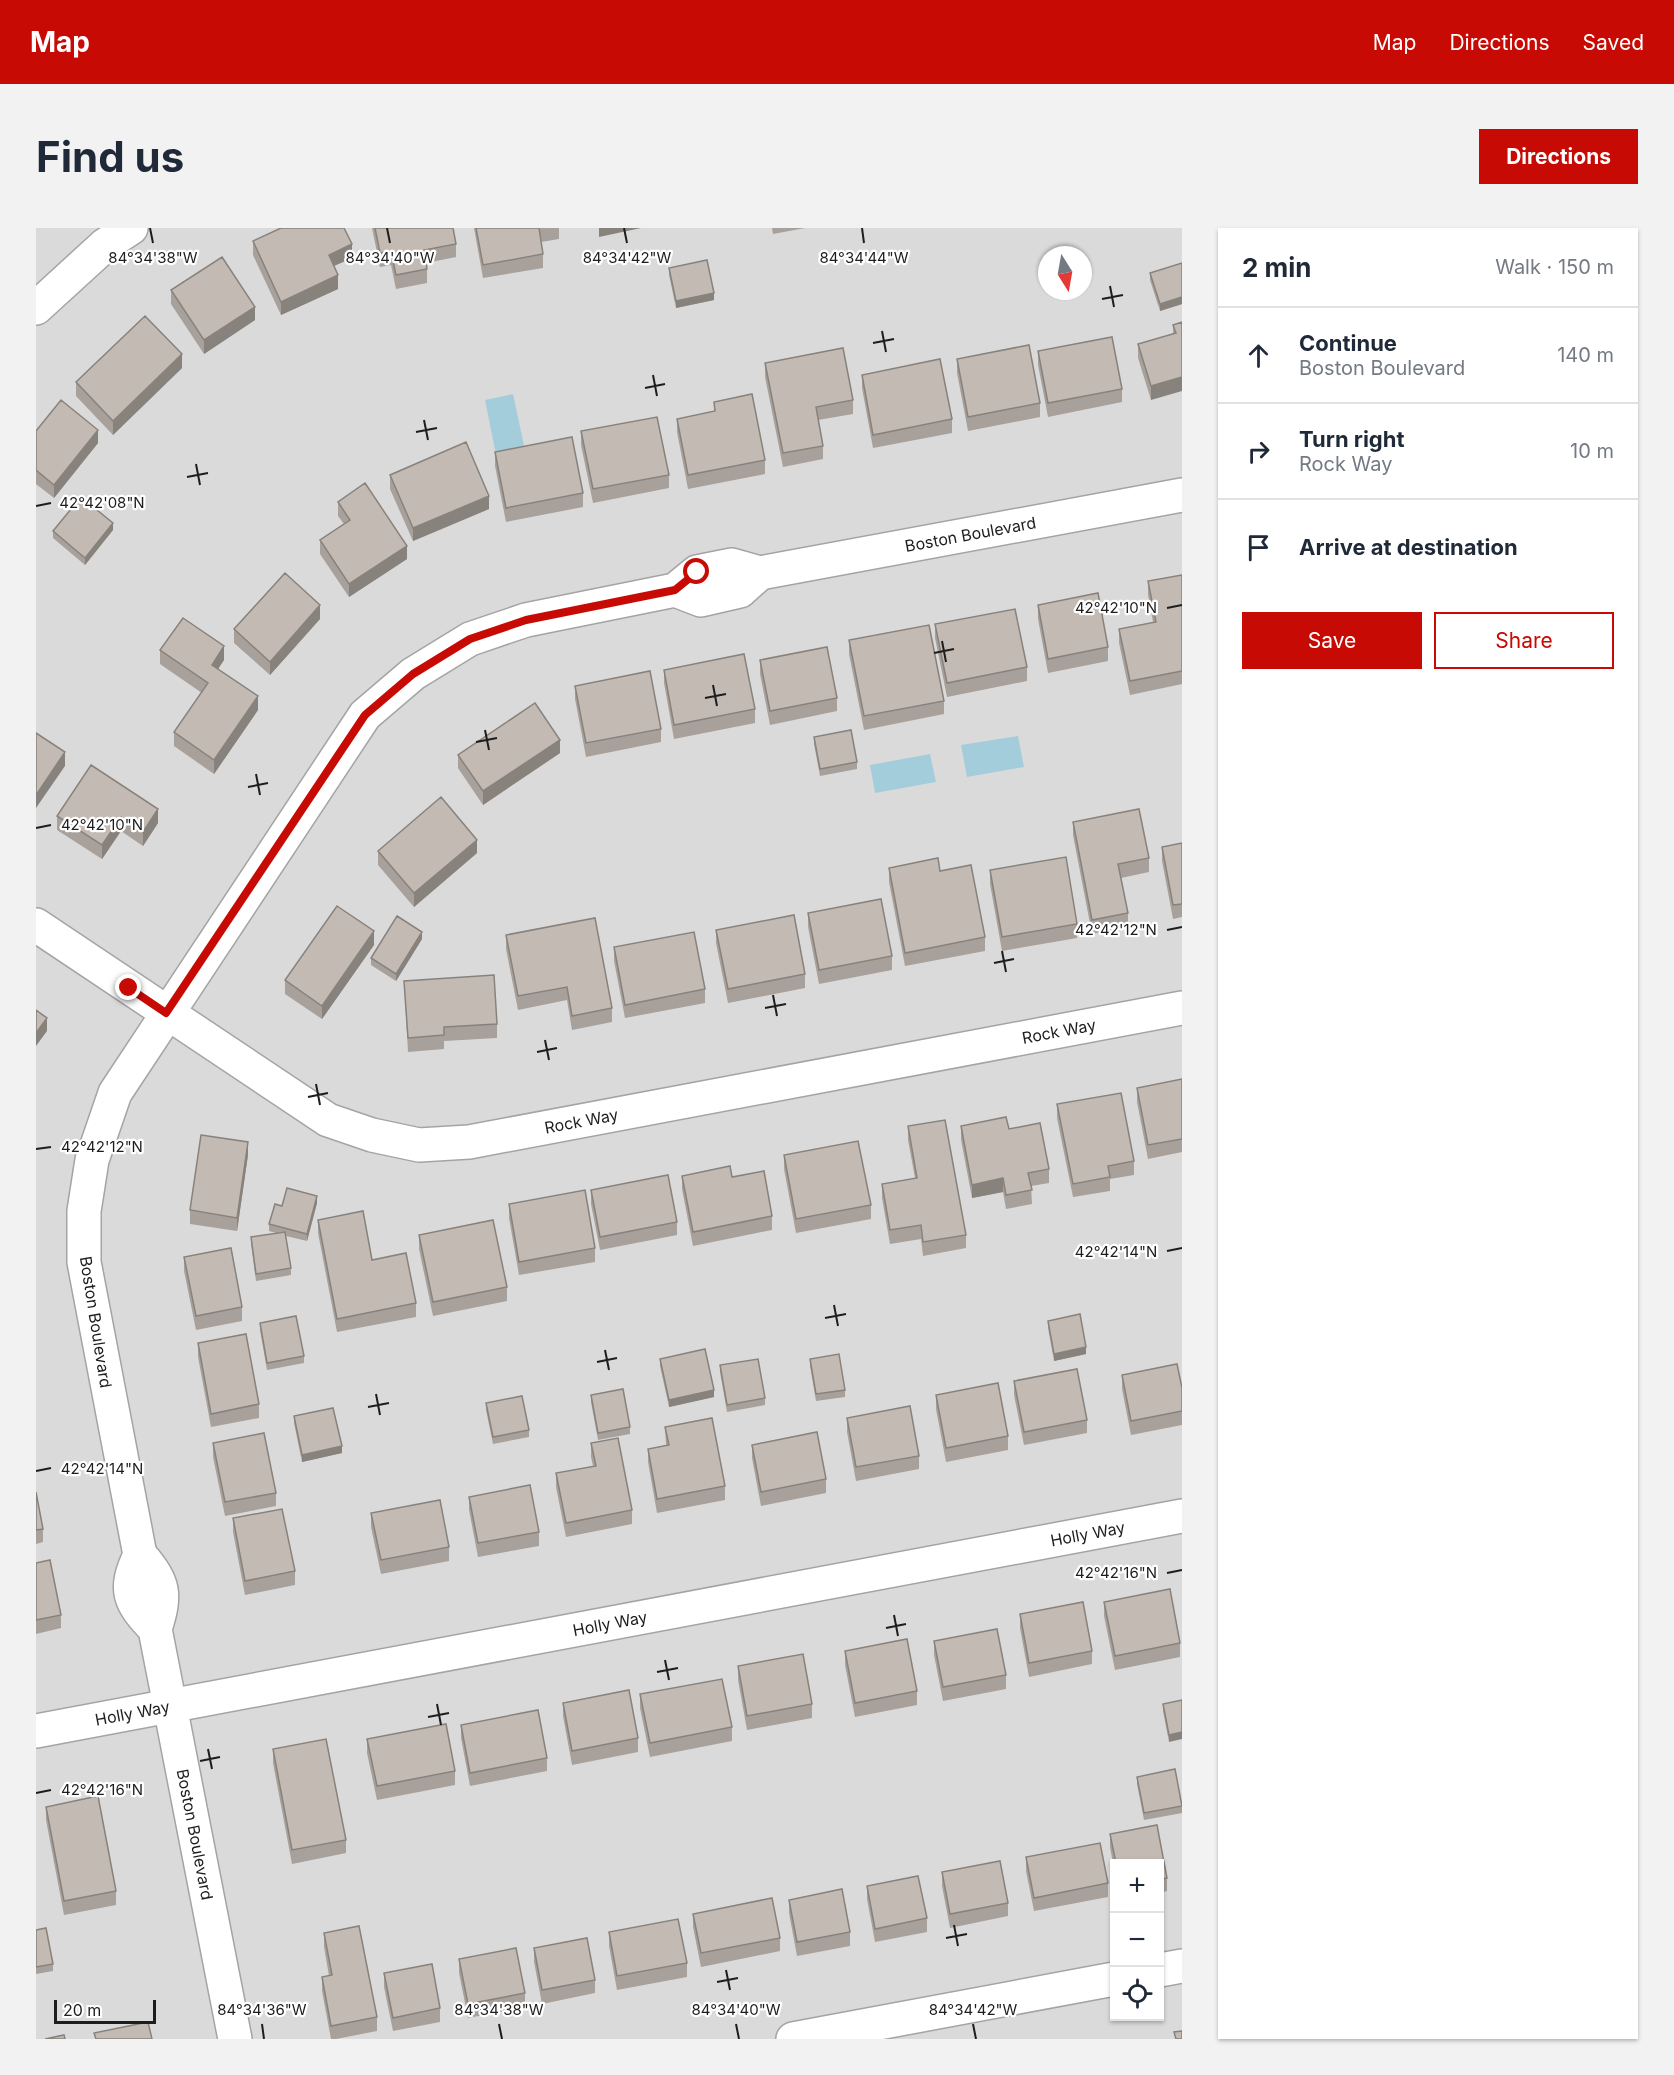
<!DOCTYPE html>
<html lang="en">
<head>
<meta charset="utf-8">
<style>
	:root { --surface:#fff; --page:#f2f2f3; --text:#1f2937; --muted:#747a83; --line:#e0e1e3; --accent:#c70a03 }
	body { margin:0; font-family:Inter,sans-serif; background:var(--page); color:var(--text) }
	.controls { position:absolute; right:18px; bottom:18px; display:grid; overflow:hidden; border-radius:0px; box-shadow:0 2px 4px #0004 }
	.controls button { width:54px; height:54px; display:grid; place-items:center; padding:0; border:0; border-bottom:2px solid var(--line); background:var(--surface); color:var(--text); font:30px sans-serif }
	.compass { position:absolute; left:1002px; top:18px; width:54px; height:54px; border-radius:50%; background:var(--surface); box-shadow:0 2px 4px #0004; rotate:169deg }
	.scale { position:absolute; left:18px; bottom:15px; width:102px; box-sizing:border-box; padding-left:6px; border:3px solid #1d1d1d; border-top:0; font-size:16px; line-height:21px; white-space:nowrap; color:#1d1d1d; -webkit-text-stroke:4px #fff; paint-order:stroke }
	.stop { position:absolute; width:18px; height:18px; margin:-14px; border:4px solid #c70a03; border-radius:50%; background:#fff }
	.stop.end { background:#c70a03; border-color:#fff; box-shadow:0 2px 6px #0008 }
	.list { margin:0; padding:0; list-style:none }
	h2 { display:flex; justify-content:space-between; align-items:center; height:78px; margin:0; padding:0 24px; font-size:26px }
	h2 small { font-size:20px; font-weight:400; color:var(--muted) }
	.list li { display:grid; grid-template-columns:39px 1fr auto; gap:18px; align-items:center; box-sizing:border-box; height:96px; padding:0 24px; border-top:2px solid var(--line) }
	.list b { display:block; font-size:22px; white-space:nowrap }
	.list p { margin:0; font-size:20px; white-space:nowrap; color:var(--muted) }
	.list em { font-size:20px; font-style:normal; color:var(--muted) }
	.actions { display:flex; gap:12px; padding:18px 24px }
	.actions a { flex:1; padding:14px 0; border:2px solid var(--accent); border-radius:0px; text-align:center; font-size:21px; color:var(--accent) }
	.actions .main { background:var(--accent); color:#fff }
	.icon { flex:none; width:33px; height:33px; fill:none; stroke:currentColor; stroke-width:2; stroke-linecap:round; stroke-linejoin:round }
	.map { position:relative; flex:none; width:1146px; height:1811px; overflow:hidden; border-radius:0px }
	header { display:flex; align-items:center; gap:36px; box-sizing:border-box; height:84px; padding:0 30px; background:var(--accent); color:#fff }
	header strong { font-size:28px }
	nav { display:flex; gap:33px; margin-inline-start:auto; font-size:21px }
	.intro { display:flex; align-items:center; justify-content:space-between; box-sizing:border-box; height:144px; padding:0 36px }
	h1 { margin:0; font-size:42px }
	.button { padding:15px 27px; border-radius:0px; background:var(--accent); color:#fff; font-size:21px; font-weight:700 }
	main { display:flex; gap:36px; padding:0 36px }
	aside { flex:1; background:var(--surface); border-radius:0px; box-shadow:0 2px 4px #0004 }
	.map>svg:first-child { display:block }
	.residential { fill:#dbdada; fill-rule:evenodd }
	.water { fill:#a4cddb }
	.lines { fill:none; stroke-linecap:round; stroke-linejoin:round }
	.minor-casing { stroke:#a4a4a4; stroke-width:36 }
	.minor { stroke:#fff; stroke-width:33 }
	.wall { fill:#a8a09a }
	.shaded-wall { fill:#88827d }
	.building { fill:#c3bab3; stroke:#88827d; stroke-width:1.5 }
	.route { stroke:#c70a03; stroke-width:8 }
	.ticks { fill:none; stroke:#1d1d1d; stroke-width:2 }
	.labels { text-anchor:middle; stroke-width:4.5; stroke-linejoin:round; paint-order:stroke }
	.street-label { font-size:16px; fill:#1d1d1d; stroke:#fff }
	.ticks-label { font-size:15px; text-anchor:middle; fill:#1d1d1d; stroke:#fff; stroke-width:4.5; stroke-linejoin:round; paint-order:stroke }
</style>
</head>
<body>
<header>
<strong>Map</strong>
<nav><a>Map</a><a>Directions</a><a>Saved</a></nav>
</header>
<div class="intro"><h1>Find us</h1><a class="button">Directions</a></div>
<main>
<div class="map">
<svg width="1146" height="1811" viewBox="0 0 1146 1811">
	<rect width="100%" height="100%" fill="#eeebe3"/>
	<path class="residential" d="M0 0H1146V1811H0ZM1011 27H1047V63H1011ZM1078 1636H1124V1788H1078Z"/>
	<path class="water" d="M477 166 489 222 460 227 449 172Z
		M982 508 988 539 931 549 925 517Z
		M894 526 900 554 839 565 834 537Z"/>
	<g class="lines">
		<g class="minor-casing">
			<g id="minor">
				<path d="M0 80 69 17 95 0"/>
				<path id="s1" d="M724 345 1146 267"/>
				<path id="s2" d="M0 697 292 892 336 907 383 917 433 914 1146 780"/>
				<path d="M104 1327 48 1034V983L56 932 79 865 329 487 377 446 434 411 490 392 639 362 661 344 696 337 724 345 704 363 665 372 639 362"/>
				<path id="s3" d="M119 1401C93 1374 87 1362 104 1327 129 1354 130 1367 119 1401L199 1811"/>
				<path id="s4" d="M0 1503 1146 1288"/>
				<path d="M1124 1742 1146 1738"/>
				<path d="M757 1811 1078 1751"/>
			</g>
		</g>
		<use href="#minor" class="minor"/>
	</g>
	<path class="wall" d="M336 0H417L420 16V29L390 35 391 41V55L360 61 355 37 344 39Z
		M438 0H523V11L505 14 507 26V40L447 50Z
		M736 0H769L737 6Z
		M217 13 316 30 298 38 302 61 245 87 217 27Z
		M1146 35V76L1124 83 1114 52V45Z
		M633 40 678 72 640 80 633 47Z
		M135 62 219 92 168 126 135 76Z
		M1146 94 1115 172 1102 130V116L1137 106V97Z
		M1002 123 1086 161V174L1012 189 1002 137Z
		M921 131 1004 175V189L932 203 921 145Z
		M729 135 817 172V186L782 192 787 218V231L747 239 729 149Z
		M146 140 77 207 40 168V154Z
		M826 147 916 191V205L837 220 826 160Z
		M678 174 729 232V246L652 261 641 204V191L678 183Z
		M0 203 62 215 18 270 0 256Z
		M545 203 633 247V260L557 275 545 217Z
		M459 224 547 265V279L470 294 459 238Z
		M354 247 453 281 377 313 354 261Z
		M302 274 371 331 313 369 284 326V312L308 296 302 288Z
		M77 302 49 337 17 310V303Z
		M1146 347V456L1094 467 1083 415V401L1117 394 1112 367V353Z
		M1002 377 1072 419V433L1012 445 1002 391Z
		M284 391 234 447 198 415V401Z
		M899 396 991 439V453L911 469 899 410Z
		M813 412 908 473V486L828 502 813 426Z
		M124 422 188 432 182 441 222 482 178 546 138 518V504L166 465 124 436Z
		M724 432 801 470V483L734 497 724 446Z
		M628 442 719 481V495L638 511 628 455Z
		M539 458 625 501V514L550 529 539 471Z
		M778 509 821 534V541L784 548 778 516Z
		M524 525 447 577 422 540V527Z
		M55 537 122 595 107 618 85 603 66 631 21 602V588Z
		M1037 594 1113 630V644L1085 650 1092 685V699L1056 706 1037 607Z
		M1146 615V689L1137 691 1126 633V619Z
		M342 623 441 625 378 679 342 637Z
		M853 640 949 709V723L869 738 853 654Z
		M954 642 1041 696V710L966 723 954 656Z
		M772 685 856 728V742L783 756 772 699Z
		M680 702 769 746V760L692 775 680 715Z
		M470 707 576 780V794L536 802 531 772 482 782 470 721Z
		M386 711 360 753 335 737V730Z
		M338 717 286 791 249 766V752Z
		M578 719 669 761V775L589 790 578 733Z
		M368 753 461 796V810L408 813V821L372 824Z
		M1146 851V924L1112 931 1101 874V860Z
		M1021 876 1098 933V947L1074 951V963L1037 969 1021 890Z
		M872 898 930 1007V1020L887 1028 885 1011 854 1016 846 970V956L879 950 872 912Z
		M925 898 973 901 1013 941V955L995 958 996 976 970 981 967 964 936 970 925 912Z
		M212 927 201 1003 154 996V982Z
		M748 927 835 977V991L760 1005 748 941Z
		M646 948 696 949 736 988V1002L657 1018 646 961Z
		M555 962 641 994V1007L564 1022 555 976Z
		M281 975 271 1013 250 1008 255 1040V1047L220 1053 215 1016V1009L240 1005 233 1003V996L246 978Z
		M473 976 559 1020V1034L483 1047 473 990Z
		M282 992 336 1032 380 1075V1089L301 1104 282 1005Z
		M383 1007 471 1059V1073L397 1088 383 1021Z
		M148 1029 206 1079V1093L160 1102 148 1043Z
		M1012 1093 1050 1126 1018 1133 1012 1100Z
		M224 1095 268 1128V1135L231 1142 224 1102Z
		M162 1115 223 1176V1190L175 1199 162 1129Z
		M624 1131 678 1169 633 1179 624 1138Z
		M774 1131 809 1162V1169L780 1173 774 1138Z
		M684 1137 729 1170V1177L691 1184 684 1144Z
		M1086 1147 1146 1160V1197L1095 1207 1086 1161Z
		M978 1153 1051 1192V1205L988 1217 978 1167Z
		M555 1167 594 1199V1206L562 1212 555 1174Z
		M900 1167 972 1208V1222L910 1234 900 1181Z
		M450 1175 493 1202V1209L457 1216 450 1182Z
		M258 1188 306 1225 266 1234 258 1195Z
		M811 1190 883 1228V1241L820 1253 811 1204Z
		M629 1199 689 1258V1272L621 1285 612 1234V1221L630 1217Z
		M177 1215 240 1265V1278L189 1288 177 1229Z
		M555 1215 596 1282V1296L530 1309 520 1259V1245L557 1238 555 1229Z
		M716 1217 790 1251V1265L725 1278 716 1230Z
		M0 1264 7 1301V1314L0 1316Z
		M433 1269 503 1304V1318L442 1329 433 1282Z
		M335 1285 413 1319V1333L345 1346 335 1299Z
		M197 1290 259 1343V1357L209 1367 197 1304Z
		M0 1335 25 1387V1400L0 1406Z
		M1068 1374 1144 1415V1429L1079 1442 1068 1388Z
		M984 1386 1056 1423V1436L993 1449 984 1400Z
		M898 1413 970 1447V1461L907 1473 898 1427Z
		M809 1423 881 1463V1477L819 1489 809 1437Z
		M702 1438 776 1476V1490L711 1502 702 1452Z
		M604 1466 696 1499V1513L614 1529 604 1480Z
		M1146 1472 1133 1514 1127 1483V1476Z
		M527 1475 602 1510V1524L536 1537 527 1488Z
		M425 1497 511 1530V1543L434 1558 425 1510Z
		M331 1511 419 1543V1557L341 1572 331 1525Z
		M237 1521 310 1612V1625L256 1636 237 1535Z
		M1101 1549 1146 1577V1585L1108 1592 1101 1556Z
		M10 1579 80 1663V1677L28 1687 10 1592Z
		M1121 1597 1131 1650V1663L1124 1665V1635H1078V1641L1074 1619V1606Z
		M990 1629 1072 1655V1669L998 1683 990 1643Z
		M906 1644 972 1675V1688L914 1700 906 1658Z
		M831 1658 891 1690V1704L839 1714 831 1671Z
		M753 1672 814 1704V1718L761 1728 753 1685Z
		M657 1686 744 1710V1723L665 1739 657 1699Z
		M0 1702 17 1736V1743L0 1746Z
		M573 1704 651 1735V1749L581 1762 573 1718Z
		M288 1705 341 1789V1803L300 1811H295L286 1763V1749L293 1748 288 1719Z
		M498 1720 559 1752V1765L506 1776 498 1734Z
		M423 1731 489 1765V1779L432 1790 423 1745Z
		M348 1745 404 1780V1794L357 1803 348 1759Z"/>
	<path class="shaded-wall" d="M563 0H605L563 9Z
		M316 16V30L293 40V27Z
		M302 47V61L245 87V74Z
		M678 65V72L640 80V73Z
		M1146 69V76L1124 83V76Z
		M219 79V92L168 126V112Z
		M146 126V140L77 207V193Z
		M1146 149V163L1115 172V158Z
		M62 202V215L18 270V257Z
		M453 268V281L377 313V300Z
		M77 295V302L49 337V330Z
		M371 318V331L313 369V356Z
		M284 377V391L234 447V434Z
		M188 418V432L176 450V437Z
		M222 468V482L178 546V532Z
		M524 512V525L447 577V563Z
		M29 524V538L0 580V567Z
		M122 581V595L107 618V604Z
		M85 589V603L66 631V617Z
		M441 612V625L378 679V665Z
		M338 703V717L286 791V778Z
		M386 704V711L360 753V746Z
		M11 790V803L0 818V805Z
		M212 914V927L201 1003V990Z
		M967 950V964L936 970V957Z
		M281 968V975L271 1013V1006Z
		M1050 1119V1126L1018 1133V1126Z
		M678 1162V1169L633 1179V1172Z
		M306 1218V1225L266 1234V1227Z
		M1146 1504V1511L1133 1514V1507Z"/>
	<path class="building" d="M245 0H308L316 16 293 27 302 47 245 74 217 13Z
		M339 0H417L420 16 388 22 391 41 360 47 355 23 344 25Z
		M440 0H504H503L507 26 447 37Z
		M186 29 219 79 168 112 135 62Z
		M671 32 678 65 640 73 633 40Z
		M1146 35V69L1124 76 1114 45Z
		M109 88 146 126 77 193 40 154Z
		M1146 94V149L1115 158 1102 116 1140 105 1137 97Z
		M1076 109 1086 161 1012 175 1002 123Z
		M993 117 1004 175 932 189 921 131Z
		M807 120 817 172 780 179 787 218 747 225 729 135Z
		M904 131 916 191 837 207 826 147Z
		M716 166 729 232 652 247 641 191 679 183 678 174Z
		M25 172 62 202 18 257 0 242V203Z
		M621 189 633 247 557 261 545 203Z
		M536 209 547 265 470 280 459 224Z
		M430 214 453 268 377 300 354 247Z
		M329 255 371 318 313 356 284 312 314 292 302 274Z
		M45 269 77 295 49 330 17 303Z
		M249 345 284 377 234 434 198 401Z
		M1146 347V443L1094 453 1083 401 1120 394 1112 353Z
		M1062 365 1072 419 1012 431 1002 377Z
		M979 381 991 439 911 455 899 396Z
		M147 390 188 418 176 437 222 468 178 532 138 504 172 455 124 422Z
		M893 397 908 473 828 488 813 412Z
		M791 419 801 470 734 483 724 432Z
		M708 426 719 481 638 497 628 442Z
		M614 443 625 501 550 515 539 458Z
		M499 475 524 512 447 563 422 527Z
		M815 502 821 534 784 541 778 509Z
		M0 505 29 524 0 567Z
		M55 537 122 581 107 604 85 589 66 617 21 588Z
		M405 569 441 612 378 665 342 623Z
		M1103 581 1113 630 1082 636 1092 685 1056 692 1037 594Z
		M1146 615V676L1137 677 1126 619Z
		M1030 629 1041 696 966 709 954 642Z
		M902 630 904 643 935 637 949 709 869 725 853 640Z
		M845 671 856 728 783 742 772 685Z
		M301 678 338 703 286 778 249 752Z
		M758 687 769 746 692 761 680 702Z
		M361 688 386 704 360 746 335 730Z
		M559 690 576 780 536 788 531 759 482 768 470 707Z
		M658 704 669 761 589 777 578 719Z
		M458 747 461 796 408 799V807L372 810 368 753Z
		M0 782 11 790 0 805Z
		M1146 851V911L1112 917 1101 860Z
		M1085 865 1098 933 1072 938 1074 949 1037 956 1021 876Z
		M970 889 973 901 1004 895 1013 941 992 945 996 962 970 967 967 950 936 957 925 898Z
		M909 892 930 1007 887 1014 885 997 854 1002 846 956 881 950 872 898Z
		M165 907 212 914 201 990 154 982Z
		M822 913 835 977 760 991 748 927Z
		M694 938 696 949 728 943 736 988 657 1004 646 948Z
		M632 947 641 994 564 1009 555 962Z
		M251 960 281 968 271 1006 233 996 239 976 246 978Z
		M549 962 559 1020 483 1034 473 976Z
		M327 983 336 1032 370 1025 380 1075 301 1091 282 992Z
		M457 992 471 1059 397 1074 383 1007Z
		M249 1004 255 1040 220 1046 215 1009Z
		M195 1020 206 1079 160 1088 148 1029Z
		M1044 1086 1050 1119 1018 1126 1012 1093Z
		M260 1088 268 1128 231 1135 224 1095Z
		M210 1106 223 1176 175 1186 162 1115Z
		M669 1121 678 1162 633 1172 624 1131Z
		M803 1126 809 1162 780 1166 774 1131Z
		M722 1131 729 1170 691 1177 684 1137Z
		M1141 1136 1146 1160V1183L1095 1193 1086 1147Z
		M1041 1141 1051 1192 988 1204 978 1153Z
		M962 1155 972 1208 910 1220 900 1167Z
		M587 1161 594 1199 562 1205 555 1167Z
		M486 1168 493 1202 457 1209 450 1175Z
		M874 1178 883 1228 820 1239 811 1190Z
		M297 1180 306 1218 266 1227 258 1188Z
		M676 1190 689 1258 621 1271 612 1221 633 1217 629 1199Z
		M781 1204 790 1251 725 1264 716 1217Z
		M228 1205 240 1265 189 1274 177 1215Z
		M582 1210 596 1282 530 1295 520 1245 560 1238 555 1215Z
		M494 1257 503 1304 442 1315 433 1269Z
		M0 1264 7 1301 0 1302Z
		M404 1272 413 1319 345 1332 335 1285Z
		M246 1281 259 1343 209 1353 197 1290Z
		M14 1332 25 1387 0 1392V1335Z
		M1134 1361 1144 1415 1079 1428 1068 1374Z
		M1047 1374 1056 1423 993 1435 984 1386Z
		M961 1401 970 1447 907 1459 898 1413Z
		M871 1411 881 1463 819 1475 809 1423Z
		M767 1426 776 1476 711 1488 702 1438Z
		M686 1451 696 1499 614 1515 604 1466Z
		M593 1462 602 1510 536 1523 527 1475Z
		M1146 1472V1504L1133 1507 1127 1476Z
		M502 1482 511 1530 434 1545 425 1497Z
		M410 1496 419 1543 341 1558 331 1511Z
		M290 1511 310 1612 256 1622 237 1521Z
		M1139 1541 1146 1578 1108 1585 1101 1549Z
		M62 1568 80 1663 28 1673 10 1579Z
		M1121 1597 1131 1650 1124 1651V1635H1080L1074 1606Z
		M1064 1615 1072 1655 998 1670 990 1629Z
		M964 1633 972 1675 914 1686 906 1644Z
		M882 1648 891 1690 839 1701 831 1658Z
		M806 1661 814 1704 761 1714 753 1672Z
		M736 1670 744 1710 665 1725 657 1686Z
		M642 1691 651 1735 581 1748 573 1704Z
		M323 1698 341 1789 295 1798 286 1749 296 1747 288 1705Z
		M10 1700 17 1736 0 1739V1702Z
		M551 1710 559 1752 506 1762 498 1720Z
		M480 1720 489 1765 432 1776 423 1731Z
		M396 1736 404 1780 357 1790 348 1745Z
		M112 1794 116 1811H60L58 1805Z
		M1146 1803V1811H1140L1138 1804Z
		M28 1807 29 1811H9Z"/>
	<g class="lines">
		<path class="route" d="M93 760 130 785 329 487 377 446 434 411 490 392 639 362 661 344"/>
	</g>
	<path class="ticks" d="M114 0 117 15M351 0 354 15M588 0 591 15M826 0 828 15M1074 58 1078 79M1066 71 1087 67M846 103 850 124M837 115 858 111M617 147 621 168M609 160 629 156M388 192 392 212M380 204 401 200M160 236 164 257M151 249 172 245M0 278 15 275M1131 380 1146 377M906 413 910 434M898 425 918 421M677 457 681 478M669 470 690 466M449 502 453 522M440 514 461 510M220 546 224 567M212 559 232 555M0 600 15 597M1131 702 1146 699M966 723 970 744M958 735 978 731M737 767 741 788M729 780 750 776M509 812 513 832M501 824 521 820M280 856 284 877M272 869 292 865M0 921 15 919M1131 1023 1146 1020M798 1077 802 1098M789 1090 810 1086M569 1122 573 1142M561 1134 581 1130M340 1166 344 1187M332 1179 353 1175M0 1243 15 1240M1131 1345 1146 1342M858 1387 862 1408M850 1400 870 1396M629 1432 633 1452M621 1444 642 1440M401 1476 405 1497M392 1489 413 1485M172 1521 176 1541M164 1533 184 1529M0 1565 15 1562M918 1697 922 1718M910 1710 931 1706M690 1742 694 1762M681 1754 702 1750M226 1796 228 1811M463 1796 466 1811M700 1796 703 1811M937 1796 940 1811"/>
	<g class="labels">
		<g class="street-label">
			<text dy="6" stroke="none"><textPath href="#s1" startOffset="214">Boston Boulevard</textPath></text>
			<text dy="6" stroke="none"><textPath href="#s2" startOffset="1096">Rock Way</textPath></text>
			<text dy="6" stroke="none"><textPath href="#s2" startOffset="610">Rock Way</textPath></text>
			<text transform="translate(60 1094) rotate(81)" y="6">Boston Boulevard</text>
			<text dy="6" stroke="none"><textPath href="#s4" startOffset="1070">Holly Way</textPath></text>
			<text dy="6" stroke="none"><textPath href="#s4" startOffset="584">Holly Way</textPath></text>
			<text dy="6" stroke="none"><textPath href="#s4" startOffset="98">Holly Way</textPath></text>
			<text dy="6" stroke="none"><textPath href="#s3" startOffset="374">Boston Boulevard</textPath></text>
		</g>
	</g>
	<g class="ticks-label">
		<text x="117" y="35">84°34'38"W</text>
		<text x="354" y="35">84°34'40"W</text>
		<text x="591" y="35">84°34'42"W</text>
		<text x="828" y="35">84°34'44"W</text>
		<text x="66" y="280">42°42'08"N</text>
		<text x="1080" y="385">42°42'10"N</text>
		<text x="66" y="602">42°42'10"N</text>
		<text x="1080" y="707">42°42'12"N</text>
		<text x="66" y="924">42°42'12"N</text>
		<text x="1080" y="1029">42°42'14"N</text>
		<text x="66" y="1246">42°42'14"N</text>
		<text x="1080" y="1350">42°42'16"N</text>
		<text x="66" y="1567">42°42'16"N</text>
		<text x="226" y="1787">84°34'36"W</text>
		<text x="463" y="1787">84°34'38"W</text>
		<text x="700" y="1787">84°34'40"W</text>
		<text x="937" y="1787">84°34'42"W</text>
	</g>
</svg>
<div class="controls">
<button>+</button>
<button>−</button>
<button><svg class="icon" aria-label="locate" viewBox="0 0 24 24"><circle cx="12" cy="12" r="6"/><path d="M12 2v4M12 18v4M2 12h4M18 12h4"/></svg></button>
</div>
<svg class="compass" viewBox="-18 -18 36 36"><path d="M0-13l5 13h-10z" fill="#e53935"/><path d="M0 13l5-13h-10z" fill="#747a83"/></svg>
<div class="scale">20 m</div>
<div class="stop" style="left:661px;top:344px"></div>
<div class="stop end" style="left:93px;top:760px"></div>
</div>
<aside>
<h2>2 min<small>Walk · 150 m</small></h2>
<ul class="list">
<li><svg class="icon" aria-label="ahead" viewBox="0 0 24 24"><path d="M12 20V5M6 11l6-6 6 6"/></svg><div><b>Continue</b><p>Boston Boulevard</p></div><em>140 m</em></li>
<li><svg class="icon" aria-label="right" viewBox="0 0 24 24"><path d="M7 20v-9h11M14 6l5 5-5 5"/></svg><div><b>Turn right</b><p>Rock Way</p></div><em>10 m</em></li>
<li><svg class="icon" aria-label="arrive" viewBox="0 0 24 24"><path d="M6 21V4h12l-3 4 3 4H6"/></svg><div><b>Arrive at destination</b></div></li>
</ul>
<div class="actions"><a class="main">Save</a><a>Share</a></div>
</aside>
</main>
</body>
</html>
